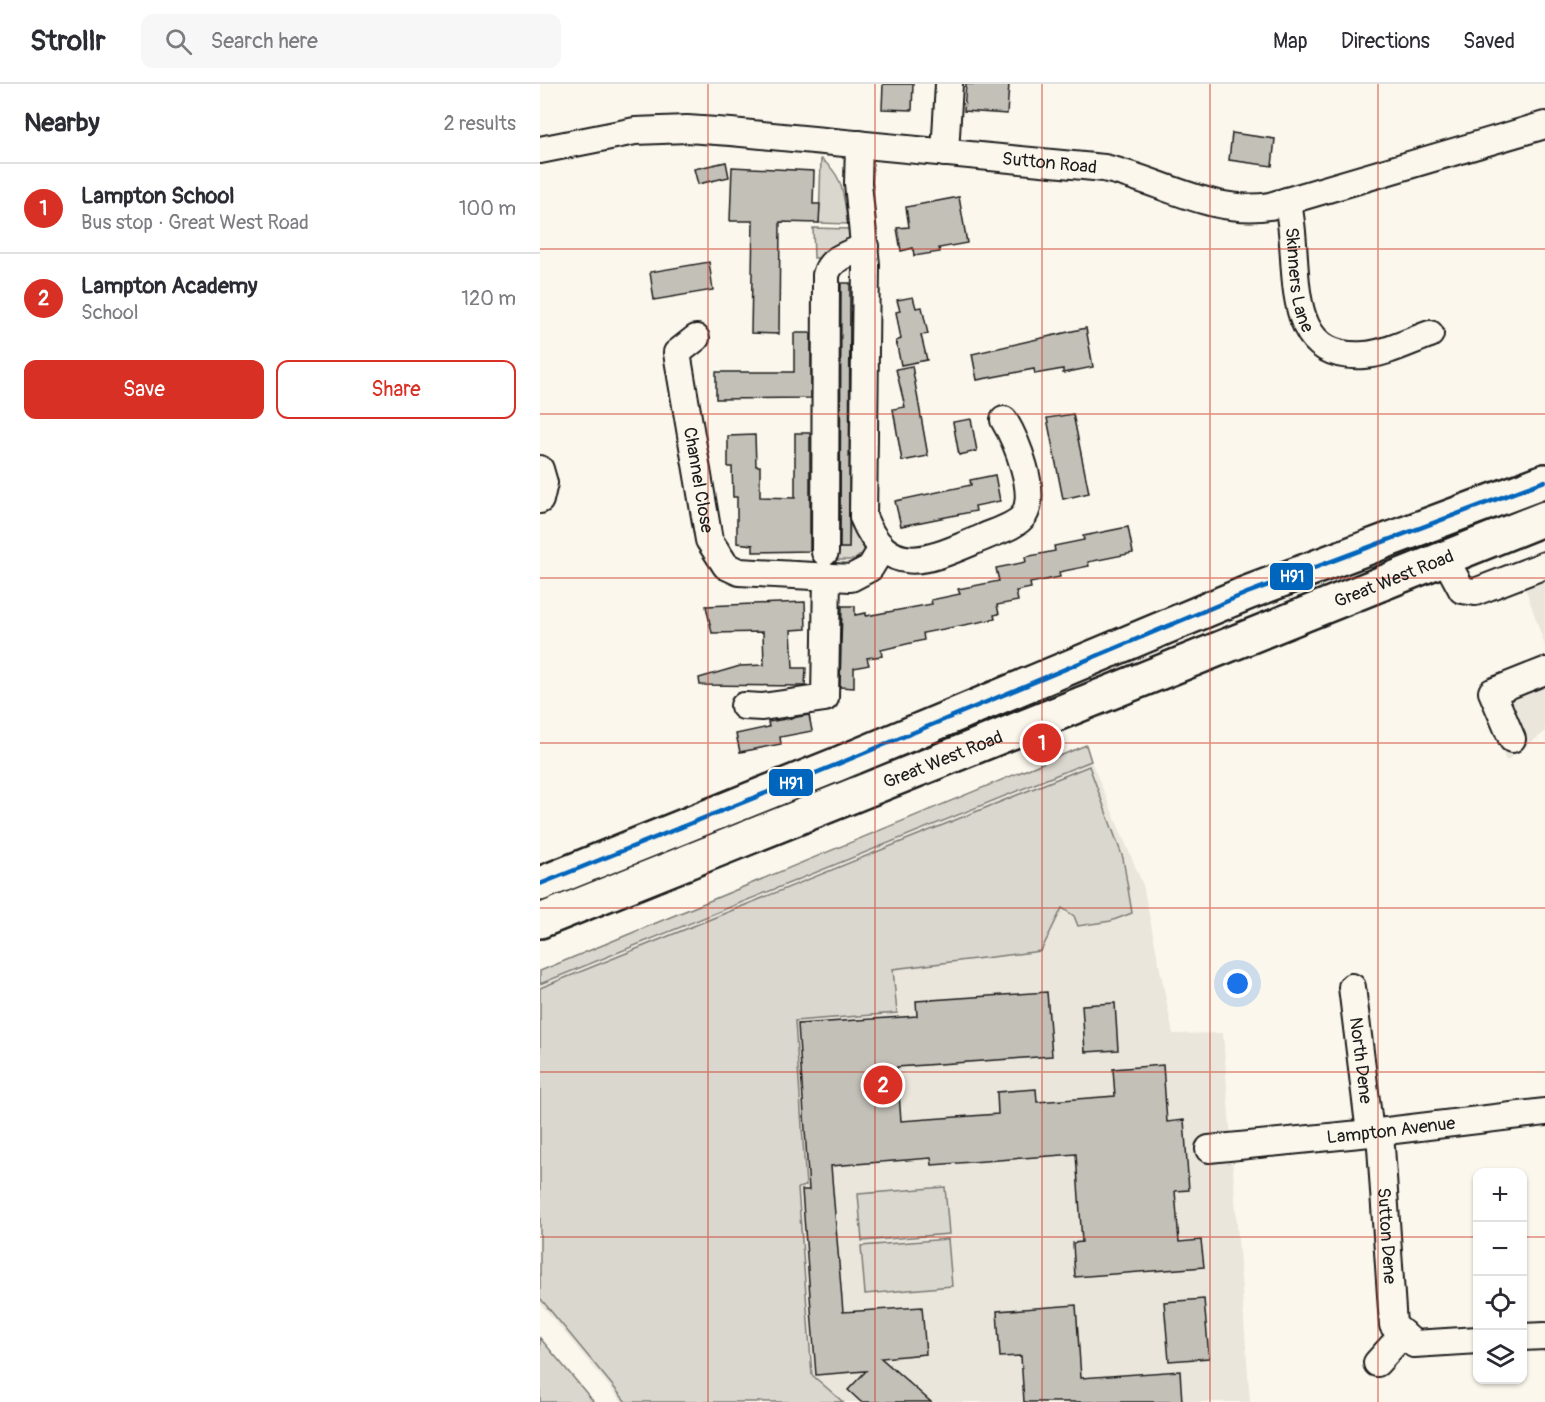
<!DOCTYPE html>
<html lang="en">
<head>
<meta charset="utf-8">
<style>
	:root { --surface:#fff; --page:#f7f7f7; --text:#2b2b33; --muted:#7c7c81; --line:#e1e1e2; --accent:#d93025 }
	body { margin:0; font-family:Pangolin,sans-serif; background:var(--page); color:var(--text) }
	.controls { position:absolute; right:18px; bottom:18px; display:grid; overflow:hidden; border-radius:12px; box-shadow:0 2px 4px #0004 }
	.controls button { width:54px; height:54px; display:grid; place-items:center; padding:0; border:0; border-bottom:2px solid var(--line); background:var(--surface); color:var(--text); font:30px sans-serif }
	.you { position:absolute; left:698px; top:900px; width:21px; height:21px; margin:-15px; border:4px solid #fff; border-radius:50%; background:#1a73e8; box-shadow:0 0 0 9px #1a73e833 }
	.badge { display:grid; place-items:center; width:39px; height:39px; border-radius:50%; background:var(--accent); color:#fff; font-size:20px; font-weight:700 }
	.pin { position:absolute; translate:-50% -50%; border:3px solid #fff; box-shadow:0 2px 6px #0006 }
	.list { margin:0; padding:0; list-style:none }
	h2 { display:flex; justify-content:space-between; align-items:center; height:78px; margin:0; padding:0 24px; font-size:26px }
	h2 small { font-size:20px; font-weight:400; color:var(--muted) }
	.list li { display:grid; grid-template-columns:39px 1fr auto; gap:18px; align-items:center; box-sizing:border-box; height:90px; padding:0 24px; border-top:2px solid var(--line) }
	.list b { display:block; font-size:22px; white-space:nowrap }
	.list p { margin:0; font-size:20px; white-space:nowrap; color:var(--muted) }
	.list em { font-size:20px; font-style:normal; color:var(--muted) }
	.actions { display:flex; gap:12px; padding:18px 24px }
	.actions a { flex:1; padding:14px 0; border:2px solid var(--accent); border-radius:12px; text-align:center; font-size:21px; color:var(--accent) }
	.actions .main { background:var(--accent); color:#fff }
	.icon { flex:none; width:33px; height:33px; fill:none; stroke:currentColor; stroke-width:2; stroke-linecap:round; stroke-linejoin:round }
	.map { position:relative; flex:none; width:1005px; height:1318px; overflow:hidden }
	header { display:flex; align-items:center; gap:36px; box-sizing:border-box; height:84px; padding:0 30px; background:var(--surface); border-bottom:2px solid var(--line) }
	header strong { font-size:28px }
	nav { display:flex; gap:33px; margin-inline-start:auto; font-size:21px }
	.search { width:420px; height:54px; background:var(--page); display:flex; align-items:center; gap:15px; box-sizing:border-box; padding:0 21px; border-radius:12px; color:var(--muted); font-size:22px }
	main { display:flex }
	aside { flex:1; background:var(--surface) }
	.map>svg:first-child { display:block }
	.built { fill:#eae6dc }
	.green { fill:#dad7ce; stroke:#7b7a75; stroke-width:1.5 }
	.building { fill:#c3c0b8; stroke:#1c1c1c; stroke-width:1.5 }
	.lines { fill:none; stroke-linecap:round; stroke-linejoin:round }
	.minor-casing { stroke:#1c1c1c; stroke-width:30 }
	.highway-casing { stroke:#1c1c1c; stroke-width:38 }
	.minor { stroke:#fbf7ec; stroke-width:26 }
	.highway { stroke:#fbf7ec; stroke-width:33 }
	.bus-1-casing { stroke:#fbf7ec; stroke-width:9 }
	.bus-1 { stroke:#0065bd; stroke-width:4.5 }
	.grid { fill:none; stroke:#c8321e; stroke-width:1.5; stroke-opacity:0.55 }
	.labels { text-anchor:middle; stroke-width:6; stroke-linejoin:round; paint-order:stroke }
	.street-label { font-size:18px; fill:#1c1c1c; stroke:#fbf7ec }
	.line-badge { stroke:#fbf7ec; stroke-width:2 }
	.badge-label { font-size:16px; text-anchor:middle; font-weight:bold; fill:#fff }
</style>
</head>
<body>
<header>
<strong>Strollr</strong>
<div class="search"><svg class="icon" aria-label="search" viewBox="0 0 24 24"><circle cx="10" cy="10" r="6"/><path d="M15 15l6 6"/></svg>Search here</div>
<nav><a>Map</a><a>Directions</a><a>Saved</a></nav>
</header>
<main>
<aside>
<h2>Nearby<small>2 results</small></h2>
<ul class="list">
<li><span class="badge">1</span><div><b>Lampton School</b><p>Bus stop · Great West Road</p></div><em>100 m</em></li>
<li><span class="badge">2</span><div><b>Lampton Academy</b><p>School</p></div><em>120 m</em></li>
</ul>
<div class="actions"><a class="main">Save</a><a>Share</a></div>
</aside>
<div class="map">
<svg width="1005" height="1318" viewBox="0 0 1005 1318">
	<rect width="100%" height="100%" fill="#fbf7ec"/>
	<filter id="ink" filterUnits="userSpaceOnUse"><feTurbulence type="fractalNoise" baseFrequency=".0167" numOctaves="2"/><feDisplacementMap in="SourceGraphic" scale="12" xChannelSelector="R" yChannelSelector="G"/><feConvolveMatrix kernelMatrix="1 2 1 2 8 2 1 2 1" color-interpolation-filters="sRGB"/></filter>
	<g filter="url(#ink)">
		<path class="built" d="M1005 491V562L984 500Z
			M1005 580V648L966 677 938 607Z
			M551 677 603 801 633 950 683 949 710 1318H82L0 1219V900Z"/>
		<path class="green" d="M281 75C305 92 303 113 308 140L279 139Z
			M273 144 310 145V155L283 174H274Z
			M310 440 324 462V468L314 476H292V464H309Z
			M546 661 551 677 0 900V887Z
			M549 682 583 774 592 829 571 837 538 842 534 832 522 824 501 867 353 885 357 929 255 937 266 1102 258 1104 272 1291 303 1318H86L0 1214V904Z
			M405 1103 409 1150 322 1157 318 1110Z
			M408 1155 412 1202 325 1210 321 1162Z
			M0 1254 54 1318H0Z"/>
		<path class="building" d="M343 0H373L372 26 342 25Z
			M426 0H469L467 30 424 27Z
			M692 49 735 55 732 82 689 76Z
			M186 78 189 93 158 100 154 85Z
			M192 83 274 87 273 120H280L279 139 240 138 239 250 211 249 213 137H190Z
			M419 113 427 159 399 164 400 168 374 172 373 164 361 167 357 144 369 143 366 123Z
			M169 178 173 206 114 216 110 188Z
			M301 199H310L309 464H300Z
			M373 213 376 224 382 223 388 250 381 251 387 276 361 281 356 257 361 255 356 228 360 227 357 216Z
			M546 244 553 283 523 289V285L495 290 494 285 437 296 432 270Z
			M254 249H271V314L176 315V288H254Z
			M372 282 388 372 362 377 353 325 365 323 356 285Z
			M533 330 549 409 523 415 507 334Z
			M431 335 437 367 419 371 413 338Z
			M255 349H270V467L213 468V461L197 459V413H193L192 383H188V352L215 351 216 382H220V413L255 414Z
			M455 391 460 417 435 422 436 427 361 442 355 417 431 401 430 396Z
			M588 443 593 469 548 478 549 482 519 488 520 493 490 499 491 504 476 507 478 517 457 521 459 530 454 531 455 535 383 549 384 556 341 566 342 572 327 574 329 581 314 584V604L300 603 302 522H315V531L326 529V532L392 520 391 516 420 510 418 505 459 497 456 484 486 478 485 473 515 467 514 462 544 456 543 452Z
			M265 518 266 545 251 546 253 584H266L265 602 160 601 159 594 200 582 224 581 223 548 172 549 166 522Z
			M269 631 272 647 240 653 241 660 200 668 196 650 229 643 228 638Z
			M507 908 512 972 357 983 361 1037 458 1030 457 1008 496 1005 497 1018 575 1012 573 985 623 981 627 1038 644 1036 649 1106 635 1107 639 1158 661 1156 664 1183 535 1193 533 1159 542 1158 536 1070 392 1081 391 1074 291 1082 303 1228 382 1223 386 1270 341 1274 391 1318H321L308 1306 326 1287 276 1291 262 1106H269L258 940 377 932 376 917Z
			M575 919 578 966 545 968 542 921Z
			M664 1215 669 1274 629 1277 624 1218Z
			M536 1221 541 1294 640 1287 642 1318H484L481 1272 460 1273 457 1227Z"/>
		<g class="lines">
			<g class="minor-casing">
				<g id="minor">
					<path d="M319 60 318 99 326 181 323 433C350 499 393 474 444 453 455 448 477 442 484 431 498 408 476 356 464 336"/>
					<path id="s1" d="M0 66 95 47 147 45 191 48 564 84C620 96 671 131 730 122L1005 41"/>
					<path d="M405 69 409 0"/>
					<path id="s2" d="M747 117C763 172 736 277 824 271 845 270 870 257 890 250"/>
					<path id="s3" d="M156 254 137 269 169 456 186 482 199 488 311 494 330 484 341 466"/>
					<path d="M0 385 4 399 0 416"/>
					<path d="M285 468 286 191C290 173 310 171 325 162"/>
					<path d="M906 476 922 506 935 508 1005 481"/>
					<path d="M204 622 222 623 285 614 287 492"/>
					<path d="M972 655 952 608 1005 587"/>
					<path id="s4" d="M812 903 830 1049"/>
					<path id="s5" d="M840 1048 853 1241 874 1260 938 1256"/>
					<path id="s6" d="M669 1065 830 1049 1005 1028"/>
					<path d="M982 1253 1005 1252"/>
					<path d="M837 1279 863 1250"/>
				</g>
			</g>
			<g class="highway-casing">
				<g id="highway">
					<path d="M0 800 298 680 707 509 1005 397"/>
					<path id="s7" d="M0 837 1005 434"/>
				</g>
			</g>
			<use href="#minor" class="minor"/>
			<use href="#highway" class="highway"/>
			<g class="bus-1-casing">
				<path id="bus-1" d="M0 800 298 680 707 509 1005 397"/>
			</g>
			<use href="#bus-1" class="bus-1"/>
		</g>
	</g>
	<path class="grid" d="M168 0V1318M335 0V1318M502 0V1318M670 0V1318M838 0V1318M0 165H1005M0 330H1005M0 494H1005M0 659H1005M0 824H1005M0 988H1005M0 1153H938M982 1153H1005"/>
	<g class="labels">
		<g class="street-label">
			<text dy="6" stroke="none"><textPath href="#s1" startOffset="513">Sutton Road</textPath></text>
			<text dy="6" stroke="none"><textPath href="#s2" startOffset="80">Skinners Lane</textPath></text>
			<text dy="6" stroke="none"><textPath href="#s3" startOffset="153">Channel Close</textPath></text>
			<text dy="6" stroke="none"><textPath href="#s7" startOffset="920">Great West Road</textPath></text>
			<text dy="6" stroke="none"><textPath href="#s7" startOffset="434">Great West Road</textPath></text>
			<text dy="6" stroke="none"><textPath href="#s4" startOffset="74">North Dene</textPath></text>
			<text dy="6" stroke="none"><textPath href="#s6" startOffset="183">Lampton Avenue</textPath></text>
			<text dy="6" stroke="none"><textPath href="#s5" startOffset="104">Sutton Dene</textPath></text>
		</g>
	</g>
	<g class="line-badge">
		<rect x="729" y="478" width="45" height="29" rx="6" fill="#0065bd"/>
		<rect x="228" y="684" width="46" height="29" rx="6" fill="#0065bd"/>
	</g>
	<g class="badge-label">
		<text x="752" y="498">H91</text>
		<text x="251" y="705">H91</text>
	</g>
</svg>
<div class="controls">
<button>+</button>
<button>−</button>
<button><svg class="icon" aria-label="locate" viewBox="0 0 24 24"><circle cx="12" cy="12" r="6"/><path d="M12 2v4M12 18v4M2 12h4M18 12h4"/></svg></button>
<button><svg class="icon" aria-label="layers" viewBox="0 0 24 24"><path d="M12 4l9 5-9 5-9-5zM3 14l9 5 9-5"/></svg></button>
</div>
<div class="you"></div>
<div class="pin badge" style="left:502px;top:659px">1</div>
<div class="pin badge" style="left:343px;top:1001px">2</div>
</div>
</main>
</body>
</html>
